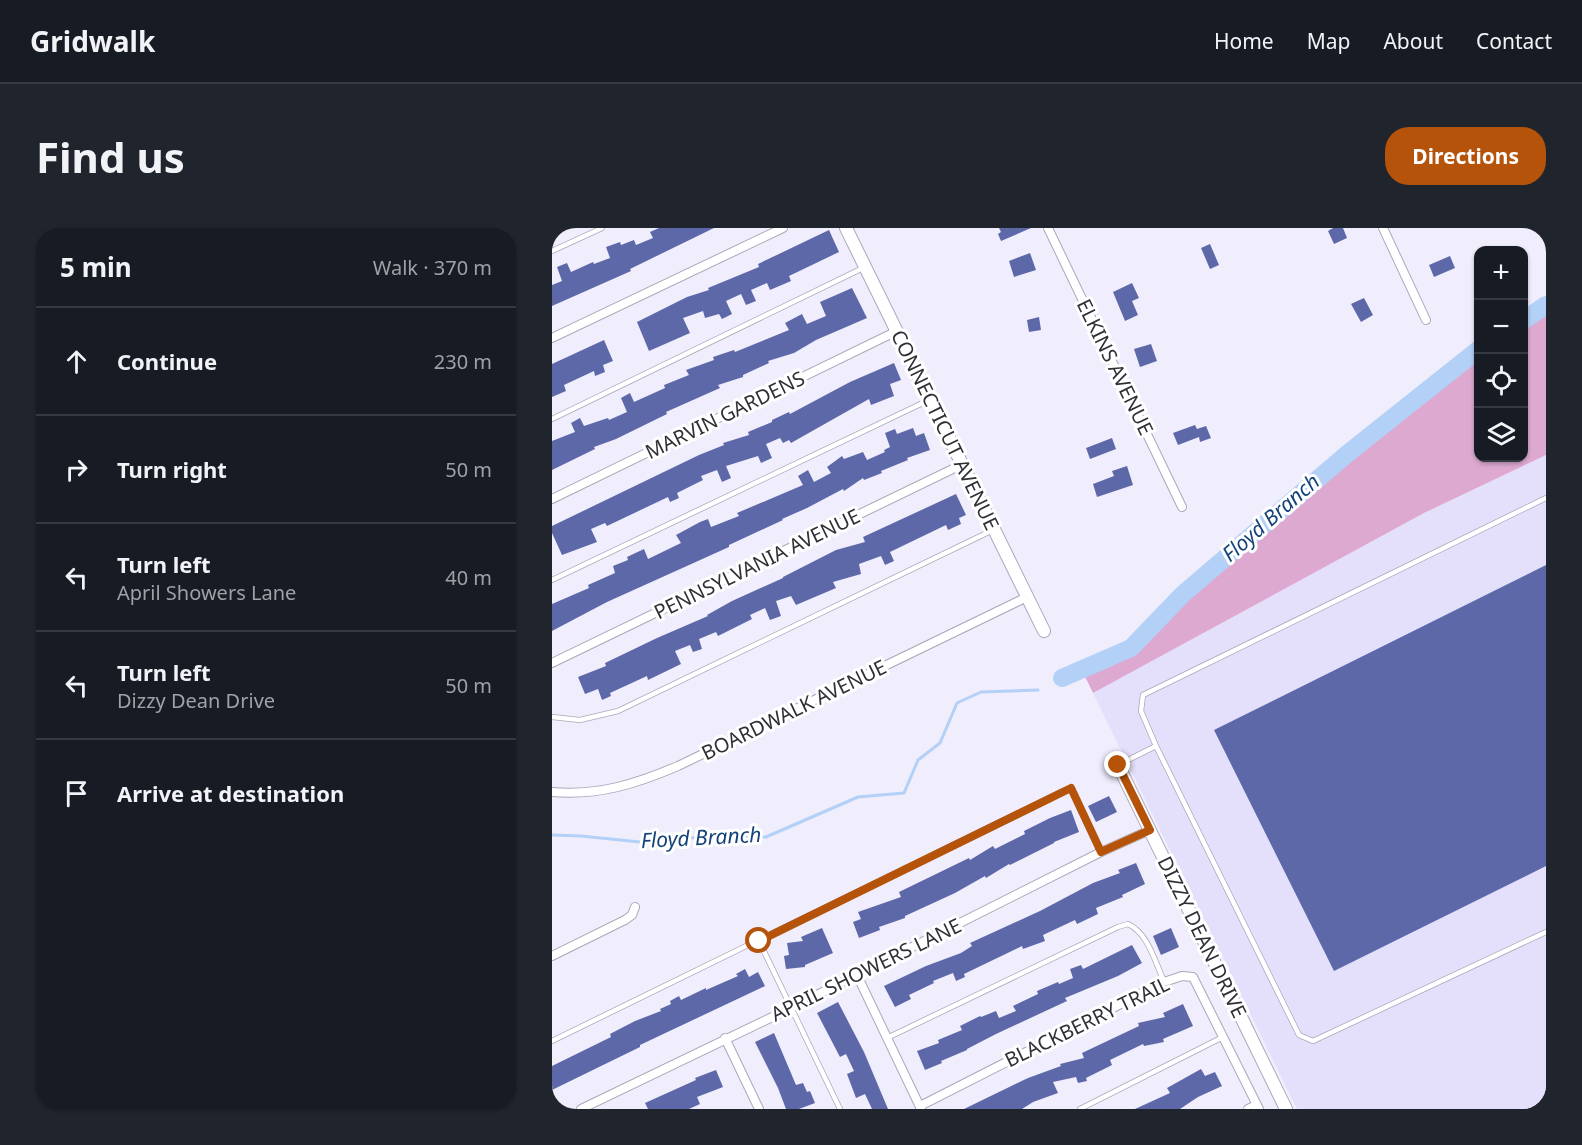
<!DOCTYPE html>
<html lang="en">
<head>
<meta charset="utf-8">
<style>
	:root { --surface:#171b24; --page:#20242c; --text:#f1f3f6; --muted:#9ea1a6; --line:#363941; --accent:#b45309 }
	body { margin:0; font-family:"Noto Sans",sans-serif; background:var(--page); color:var(--text) }
	.controls { position:absolute; right:18px; top:18px; display:grid; overflow:hidden; border-radius:12px; box-shadow:0 2px 4px #0004 }
	.controls button { width:54px; height:54px; display:grid; place-items:center; padding:0; border:0; border-bottom:2px solid var(--line); background:var(--surface); color:var(--text); font:30px sans-serif }
	.stop { position:absolute; width:18px; height:18px; margin:-14px; border:4px solid #b45309; border-radius:50%; background:#fff }
	.stop.end { background:#b45309; border-color:#fff; box-shadow:0 2px 6px #0008 }
	.list { margin:0; padding:0; list-style:none }
	h2 { display:flex; justify-content:space-between; align-items:center; height:78px; margin:0; padding:0 24px; font-size:26px }
	h2 small { font-size:20px; font-weight:400; color:var(--muted) }
	.list li { display:grid; grid-template-columns:39px 1fr auto; gap:18px; align-items:center; box-sizing:border-box; height:108px; padding:0 24px; border-top:2px solid var(--line) }
	.list b { display:block; font-size:22px; white-space:nowrap }
	.list p { margin:0; font-size:20px; white-space:nowrap; color:var(--muted) }
	.list em { font-size:20px; font-style:normal; color:var(--muted) }
	.icon { flex:none; width:33px; height:33px; fill:none; stroke:currentColor; stroke-width:2; stroke-linecap:round; stroke-linejoin:round }
	.map { position:relative; flex:none; width:994px; height:881px; overflow:hidden; border-radius:24px }
	header { display:flex; align-items:center; gap:36px; box-sizing:border-box; height:84px; padding:0 30px; background:var(--surface); border-bottom:2px solid var(--line) }
	header strong { font-size:28px }
	nav { display:flex; gap:33px; margin-inline-start:auto; font-size:21px }
	.intro { display:flex; align-items:center; justify-content:space-between; box-sizing:border-box; height:144px; padding:0 36px }
	h1 { margin:0; font-size:42px }
	.button { padding:15px 27px; border-radius:24px; background:var(--accent); color:#fff; font-size:21px; font-weight:700 }
	main { display:flex; gap:36px; padding:0 36px }
	aside { flex:1; background:var(--surface); border-radius:24px; box-shadow:0 2px 4px #0004 }
	.map>svg:first-child { display:block }
	.built { fill:#e4dffa }
	.green { fill:#dda9d1 }
	.lines { fill:none; stroke-linecap:round; stroke-linejoin:round }
	.stream { stroke:#b3d0f6; stroke-width:3 }
	.river { stroke:#b3d0f6; stroke-width:18 }
	.building { fill:#5d68a8 }
	.lane-casing { stroke:#aba7ba; stroke-width:6 }
	.street-casing { stroke:#aba7ba; stroke-width:10 }
	.secondary-casing { stroke:#aba7ba; stroke-width:14 }
	.lane { stroke:#fff; stroke-width:4.5 }
	.street { stroke:#fff; stroke-width:8 }
	.secondary { stroke:#fff; stroke-width:12 }
	.route { stroke:#b45309; stroke-width:8 }
	.labels { text-anchor:middle; stroke-width:6; stroke-linejoin:round; paint-order:stroke }
	.street-label { font-size:20px; fill:#302f36; stroke:#fff }
	.water-label { font-size:21px; font-style:italic; fill:#144279; stroke:#fff }
</style>
</head>
<body>
<header>
<strong>Gridwalk</strong>
<nav><a>Home</a><a>Map</a><a>About</a><a>Contact</a></nav>
</header>
<div class="intro"><h1>Find us</h1><a class="button">Directions</a></div>
<main>
<aside>
<h2>5 min<small>Walk · 370 m</small></h2>
<ul class="list">
<li><svg class="icon" aria-label="ahead" viewBox="0 0 24 24"><path d="M12 20V5M6 11l6-6 6 6"/></svg><div><b>Continue</b></div><em>230 m</em></li>
<li><svg class="icon" aria-label="right" viewBox="0 0 24 24"><path d="M7 20v-9h11M14 6l5 5-5 5"/></svg><div><b>Turn right</b></div><em>50 m</em></li>
<li><svg class="icon" aria-label="left" viewBox="0 0 24 24"><path d="M17 20v-9H6M10 6l-5 5 5 5"/></svg><div><b>Turn left</b><p>April Showers Lane</p></div><em>40 m</em></li>
<li><svg class="icon" aria-label="left" viewBox="0 0 24 24"><path d="M17 20v-9H6M10 6l-5 5 5 5"/></svg><div><b>Turn left</b><p>Dizzy Dean Drive</p></div><em>50 m</em></li>
<li><svg class="icon" aria-label="arrive" viewBox="0 0 24 24"><path d="M6 21V4h12l-3 4 3 4H6"/></svg><div><b>Arrive at destination</b></div></li>
</ul>
</aside>
<div class="map">
<svg width="994" height="881" viewBox="0 0 994 881">
	<rect width="100%" height="100%" fill="#f0edfd"/>
	<path class="built" d="M994 227V881H745L541 465 872 285Z"/>
	<path class="green" d="M994 74V227L872 285 541 465 529 440 583 409 634 359 788 236 814 211 863 172 926 117 927 230H972V88Z"/>
	<g class="lines">
		<path class="stream" d="M0 607 29 608 88 614 115 610 214 609 306 569 352 565 366 532 388 515 405 475 429 464 486 462"/>
		<path class="river" d="M972 92 994 77
			M510 450 579 420 631 366 795 226 927 121"/>
	</g>
	<path class="building" d="M107 0H162L78 41 79 43 0 78V57L10 53 5 39 15 35 19 44 41 34 42 36 58 30 54 19 68 14 69 17 82 12 84 17 101 10 98 4Z
		M447 0H479L449 13 446 6 449 4Z
		M781 0H791L795 10 782 16 776 3Z
		M277 2 287 24 237 48 239 53 218 62 215 55 199 62 204 73 194 77 189 66 174 73 180 86 170 91 167 86 153 90 151 83 131 90 138 105 97 123 85 94 135 69 157 62 156 60 207 39 206 36Z
		M658 16 667 37 658 41 649 20Z
		M478 25 484 42 462 49 457 33Z
		M898 28 903 40 882 49 877 37Z
		M580 55 587 70 580 73 586 87 573 93 561 64Z
		M300 60 315 90 264 112 242 125 216 133 217 135 191 147V149L166 157 168 160 114 184 115 186 64 211 42 219 43 221 0 242V213L23 204 19 195 28 190 32 198 56 190 57 192 75 184 69 170 78 165 82 174 113 160 112 157 137 147 134 142 162 132 161 129 182 122 183 124 237 102 233 95 250 86 255 96 274 88 268 74Z
		M812 70 821 87 809 94 799 76Z
		M487 89 489 102 477 104 475 92Z
		M52 112 61 133 51 137 53 144 43 148 42 143 12 157 14 163 0 169V136Z
		M599 116 605 133 588 139 582 121Z
		M342 135 349 152 338 156 342 168 319 177 317 171 239 215 237 212 231 215 228 210 214 216 220 230 209 235 206 228 174 238 179 250 170 254 165 242 149 248 151 252 125 265 127 270 118 274 116 269 55 298 53 295 39 301 45 314 10 327 0 305V298L147 227 172 217 171 215 197 207 196 204 220 194V192L237 184 238 186 298 154Z
		M643 197 645 201 654 198 659 210 648 214 647 209 626 217 621 205Z
		M361 200 364 208 372 205 378 222 355 230 356 232 329 243 330 245 312 252 311 250 292 263 291 261 255 280 230 291 231 292 177 317V319L55 374 0 403V376L37 360 36 357 63 345 61 338 76 332 75 329 92 321 96 331 129 315 124 307 148 294 156 291 159 299 187 288 185 285 251 257 246 248 256 242 262 254 279 245 275 239 290 228 292 231 311 224 315 232 333 224 332 222 338 219 333 205 343 201 345 206Z
		M560 210 564 221 538 231 534 220Z
		M575 238 581 257 545 269 541 256 562 248 560 243Z
		M404 266 414 287 407 290 409 296 396 302 394 297 338 324 342 333 333 337 329 328 307 336 309 346 281 354 284 360 244 377 239 368 224 373 229 388 218 392 213 380 198 387 200 391 166 408 164 404 147 411 150 421 141 424 138 417 123 423 129 436 96 452 95 448 58 465 59 468 50 472 46 461 33 466 26 449 54 438 53 435 105 410 156 388 155 387 180 373 231 350V349L284 322 313 314 311 309Z
		M994 337V638L782 743 662 502Z
		M557 568 565 584 544 594 536 578Z
		M519 582 527 604 502 614V615L458 637 457 636 434 650 433 648 403 665 353 688V690L327 699 328 702 307 710 301 694 309 691 306 684 349 669 347 664 417 630 418 632 441 618 443 621 473 606 472 603 498 590Z
		M584 635 593 656 570 667 571 669 544 680 546 686 525 696 523 692 491 707 493 713 471 721 470 718 412 746 413 749 404 753 401 745 381 753 382 755 357 767 359 771 343 779 332 758 374 738 409 725 420 718 418 715 488 683 541 655 568 645 566 642Z
		M270 700 281 725 253 737V739L234 741 232 728 237 727 235 715 251 713 249 709Z
		M619 700 627 719 609 727 601 708Z
		M580 717 590 735 566 748 513 770 515 773 444 806 415 821V822L389 833 390 835 373 842 365 823 387 815 386 812 410 802 408 798 428 788 429 789 444 783 447 790 464 783 461 778 486 766 485 763 506 754 507 756 521 750 518 741 529 737 531 741Z
		M193 741 197 749 206 744 213 758 88 817V819L0 862V838L59 809 58 806 83 793 109 783 108 781 119 776 118 773 127 768 129 772 154 760V762L186 748 184 746Z
		M286 774 312 824 336 881H320L313 866 304 870 295 846 302 843 294 826 288 829 265 785Z
		M631 776 641 798 611 811 612 814 592 818 591 816 558 832 560 837 534 850 535 853 526 855 524 849 501 854 506 865 481 874 470 881H412L476 850 509 838 508 836 532 830 530 825 587 798 586 795 613 789 611 785Z
		M222 805 244 857 251 855 255 864 258 863 263 875 247 881H234L226 860 203 814Z
		M649 841 653 848 663 844 670 858 646 869 628 881H583L618 865 615 860Z
		M164 842 171 859 145 869 148 876 137 881H96L93 875 144 852 143 850Z"/>
	<g class="lines">
		<g class="lane-casing">
			<path id="lane" d="M0 23 50 0
				M0 191 313 39
				M0 352 377 172
				M0 489 28 492 66 483 441 302
				M604 518 747 807 761 813 994 704
				M568 536 604 518 589 483 591 467 994 270
				M207 713 288 881
				M335 810 566 699 576 696C596 705 603 734 612 753
				M0 813 511 563 519 560 549 624
				M528 881 671 809"/>
		</g>
		<g class="street-casing">
			<path id="street" d="M496 0 630 279
				M831 0 874 92
				M0 110 231 0
				M0 271 345 103
				M0 435 411 236
				M0 564C46 568 84 556 126 538L475 369
				M0 728 73 692 80 687 83 679
				M305 747 369 881
				M173 810 207 881
				M368 878 612 754 630 748 641 749 707 881
				M29 881 239 780 549 624 598 602
				M696 881 704 877"/>
		</g>
		<g class="secondary-casing">
			<path id="secondary" d="M294 0 492 403
				M566 537 734 881"/>
		</g>
		<use href="#lane" class="lane"/>
		<use href="#street" class="street"/>
		<use href="#secondary" class="secondary"/>
	</g>
	<g class="lines">
		<path class="route" d="M207 713 519 560 549 624 598 602 566 537"/>
	</g>
	<g class="labels">
		<g class="street-label">
			<text transform="translate(563 139) rotate(64)" y="7">ELKINS AVENUE</text>
			<text transform="translate(173 187) rotate(-26)" y="7">MARVIN GARDENS</text>
			<text transform="translate(393 202) rotate(64)" y="7">CONNECTICUT AVENUE</text>
			<text transform="translate(205 336) rotate(-26)" y="7">PENNSYLVANIA AVENUE</text>
			<text transform="translate(242 482) rotate(-26)" y="7">BOARDWALK AVENUE</text>
			<text transform="translate(650 709) rotate(64)" y="7">DIZZY DEAN DRIVE</text>
			<text transform="translate(314 742) rotate(-26)" y="7">APRIL SHOWERS LANE</text>
			<text transform="translate(535 794) rotate(-26)" y="7">BLACKBERRY TRAIL</text>
		</g>
		<g class="water-label">
			<text transform="translate(719 290) rotate(-41)" y="7">Floyd Branch</text>
			<text transform="translate(149 610) rotate(-3)" y="7">Floyd Branch</text>
		</g>
	</g>
</svg>
<div class="controls">
<button>+</button>
<button>−</button>
<button><svg class="icon" aria-label="locate" viewBox="0 0 24 24"><circle cx="12" cy="12" r="6"/><path d="M12 2v4M12 18v4M2 12h4M18 12h4"/></svg></button>
<button><svg class="icon" aria-label="layers" viewBox="0 0 24 24"><path d="M12 4l9 5-9 5-9-5zM3 14l9 5 9-5"/></svg></button>
</div>
<div class="stop" style="left:207px;top:713px"></div>
<div class="stop end" style="left:566px;top:537px"></div>
</div>
</main>
</body>
</html>
